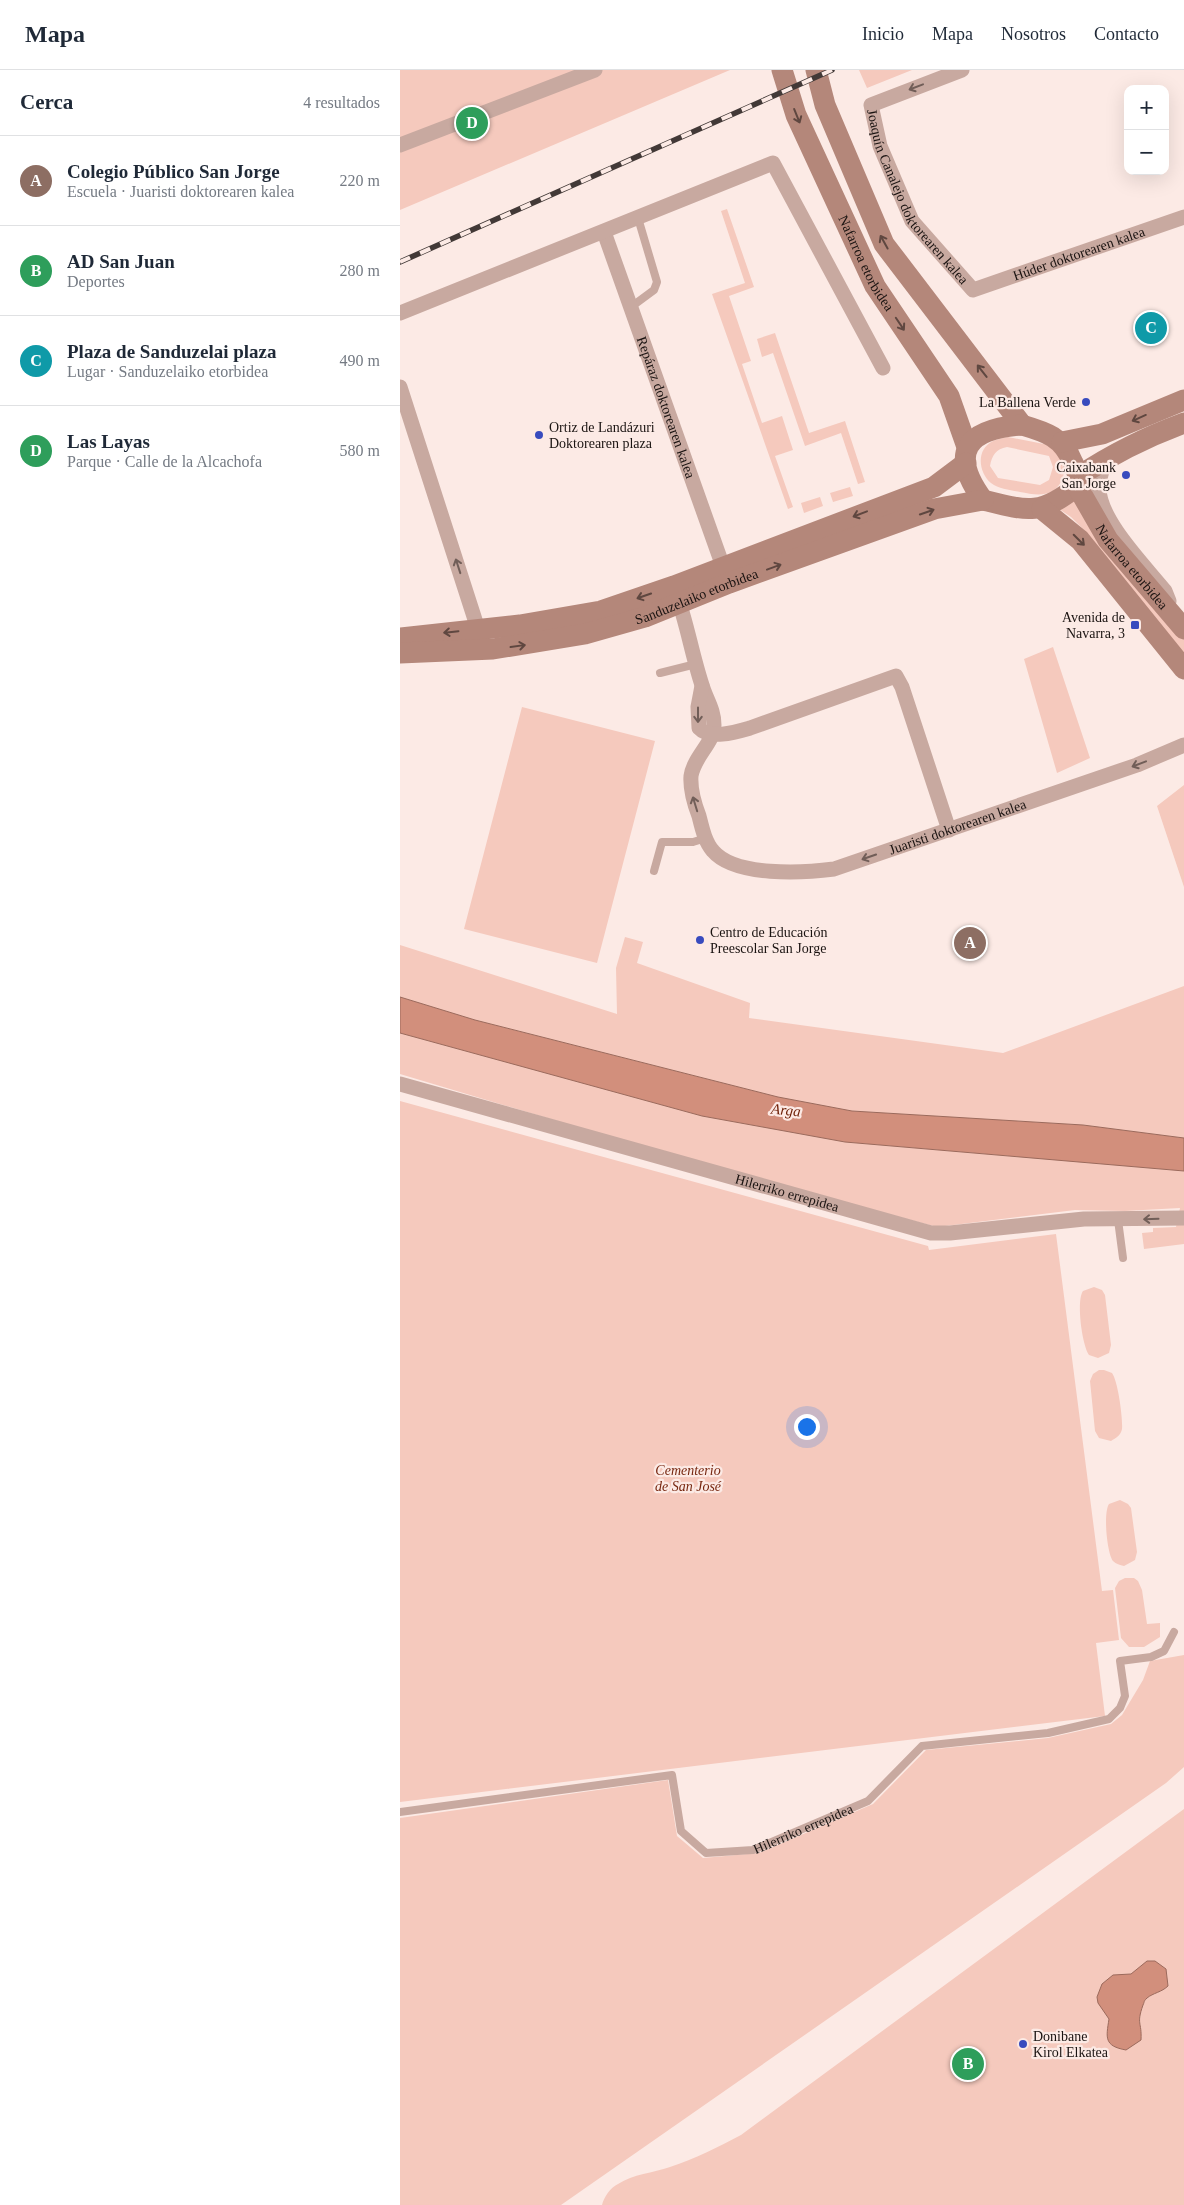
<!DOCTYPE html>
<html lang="es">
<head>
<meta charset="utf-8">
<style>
	:root { --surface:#fff; --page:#f2f2f3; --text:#1f2937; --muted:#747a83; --line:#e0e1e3; --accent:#384bbe }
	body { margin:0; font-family:"Times New Roman",serif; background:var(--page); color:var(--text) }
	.controls { position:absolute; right:15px; top:15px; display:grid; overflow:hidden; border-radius:10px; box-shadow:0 5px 20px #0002 }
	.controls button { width:45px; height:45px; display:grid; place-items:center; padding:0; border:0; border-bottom:1px solid var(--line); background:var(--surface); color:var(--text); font:25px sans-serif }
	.you { position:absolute; left:406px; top:1356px; width:18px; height:18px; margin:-12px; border:4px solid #fff; border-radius:50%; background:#1a73e8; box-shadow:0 0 0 8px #1a73e833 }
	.badge { display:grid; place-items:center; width:32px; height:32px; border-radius:50%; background:var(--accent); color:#fff; font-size:16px; font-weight:700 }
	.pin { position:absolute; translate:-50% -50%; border:2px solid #fff; box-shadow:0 1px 5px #0006 }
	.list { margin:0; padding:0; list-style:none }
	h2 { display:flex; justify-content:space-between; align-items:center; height:65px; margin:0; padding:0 20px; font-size:21px }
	h2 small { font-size:16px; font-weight:400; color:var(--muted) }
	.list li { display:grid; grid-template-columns:32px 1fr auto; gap:15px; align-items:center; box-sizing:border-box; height:90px; padding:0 20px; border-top:1px solid var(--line) }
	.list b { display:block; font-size:19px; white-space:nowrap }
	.list p { margin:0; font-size:16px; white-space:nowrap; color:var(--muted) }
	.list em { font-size:16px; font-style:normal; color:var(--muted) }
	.map { position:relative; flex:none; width:784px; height:2135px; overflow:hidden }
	header { display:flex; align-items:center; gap:30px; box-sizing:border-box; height:70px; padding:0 25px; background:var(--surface); border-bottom:1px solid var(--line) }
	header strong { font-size:24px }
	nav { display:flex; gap:28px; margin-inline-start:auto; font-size:18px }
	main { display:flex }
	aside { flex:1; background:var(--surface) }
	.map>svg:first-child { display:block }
	.green { fill:#f5c9bd; fill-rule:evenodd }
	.water { fill:#d28f7c; stroke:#9b6a5c }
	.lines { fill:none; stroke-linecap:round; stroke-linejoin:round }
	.service { stroke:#c8a9a0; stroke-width:8 }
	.minor { stroke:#c8a9a0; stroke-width:15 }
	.secondary { stroke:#b4877a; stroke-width:21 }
	.rail-casing { stroke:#423937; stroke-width:5.5 }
	.rail { stroke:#fceae5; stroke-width:4; stroke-dasharray:11; stroke-linecap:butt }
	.oneway { stroke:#715e58 }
	.oneway2 { stroke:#5f4740 }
	.poi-dot { fill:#384bbe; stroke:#fceae5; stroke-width:2 }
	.labels { text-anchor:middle; stroke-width:4.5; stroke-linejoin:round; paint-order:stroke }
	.street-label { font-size:14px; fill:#1a1311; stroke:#fceae5 }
	.poi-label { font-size:14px; fill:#1a1311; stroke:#fceae5; text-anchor:end }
	.park-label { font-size:14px; font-style:italic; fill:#772710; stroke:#fceae5 }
	.water-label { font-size:15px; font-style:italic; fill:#6e1f06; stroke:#fceae5 }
</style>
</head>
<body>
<header>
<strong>Mapa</strong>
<nav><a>Inicio</a><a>Mapa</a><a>Nosotros</a><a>Contacto</a></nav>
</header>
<main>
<aside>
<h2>Cerca<small>4 resultados</small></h2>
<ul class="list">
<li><span class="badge" style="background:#8d6e63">A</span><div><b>Colegio Público San Jorge</b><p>Escuela · Juaristi doktorearen kalea</p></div><em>220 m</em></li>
<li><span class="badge" style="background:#2e9e5b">B</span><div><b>AD San Juan</b><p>Deportes</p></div><em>280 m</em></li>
<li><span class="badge" style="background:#0f9aa8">C</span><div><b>Plaza de Sanduzelai plaza</b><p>Lugar · Sanduzelaiko etorbidea</p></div><em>490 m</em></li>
<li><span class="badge" style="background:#2e9e5b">D</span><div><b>Las Layas</b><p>Parque · Calle de la Alcachofa</p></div><em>580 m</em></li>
</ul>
</aside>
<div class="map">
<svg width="784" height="2135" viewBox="0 0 784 2135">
	<rect width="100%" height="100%" fill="#fceae5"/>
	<path class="green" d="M0 0H330L0 140Z
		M459 0H512L467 18Z
		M327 139 354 217 329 226 351 291 342 294 362 353 382 346 393 380 375 386 393 437 388 439 312 224 345 213 321 141Z
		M375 263 409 363 445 351 465 412 458 414 441 363 405 376 373 283 362 287 357 269Z
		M608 367 644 374 657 379C659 385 662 391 664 397 665 401 663 408 661 412 652 428 636 425 620 422 610 420 599 419 591 413 578 402 576 379 593 371 597 369 603 368 608 367ZM607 377 649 386 653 397 649 410 640 415 598 408 590 396C592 385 596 379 607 377Z
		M450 417 453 426 433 432 430 423Z
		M678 422 784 569V584L687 463 671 447 656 437Z
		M420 427 423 436 404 443 401 433Z
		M653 577 690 688 657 703 624 589Z
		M122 637 255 671 197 893 64 859Z
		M784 715V817L757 736Z
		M225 867 243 872 237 893 350 933 349 948 603 983 784 916V1068L683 1055 452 1041 378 1027 75 950 0 927V875L217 944 216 898Z
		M0 963 302 1046 445 1072 784 1101V1174L744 1179 742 1163 753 1162V1158L776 1157 780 1138 725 1141 675 1140 537 1157 297 1093 0 1004Z
		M0 1031 528 1176 529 1180 656 1164 702 1521 713 1520 719 1570 696 1573 705 1646 0 1732Z
		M694 1217 702 1220 705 1225 711 1275 709 1283 698 1288 689 1285C682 1275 676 1231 683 1221Z
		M699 1300H704L712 1303C718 1311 723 1349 722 1359 721 1365 716 1368 711 1371L699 1368 695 1361 690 1311 693 1304Z
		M720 1430 728 1434 731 1438 737 1482 735 1490 724 1496C720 1495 716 1494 713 1491 707 1483 703 1443 709 1434Z
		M725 1508H734L738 1511 742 1520 747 1554 760 1553V1567L744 1577H729L721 1568 715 1518 719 1511Z
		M784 1585V1697L766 1713 161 2135H0V1748L268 1710 277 1766 303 1788 359 1783 473 1734 526 1680 648 1668 711 1654 722 1645 743 1610 750 1591Z
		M784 1739V2135H202C204 2127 210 2118 218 2114 233 2104 253 2103 270 2097 295 2089 318 2077 341 2065Z"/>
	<path class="water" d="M0 927 75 950 378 1027 452 1041 683 1055 784 1068V1101L445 1072 302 1046 0 963Z
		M747 1891H755L766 1899 768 1916C762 1922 753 1923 747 1928 743 1932 745 1931 743 1935 736 1955 742 1951 741 1970L726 1980C704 1976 706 1968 709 1949L698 1933 697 1927 702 1914 713 1905 731 1904Z"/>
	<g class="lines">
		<g class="service">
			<path d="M231 237 254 220 257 212 238 148"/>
			<path d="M260 603 296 594"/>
			<path d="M254 801 262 772H293L306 768"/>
			<path d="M718 1150 723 1188"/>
			<path id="s1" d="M0 1742 272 1705 281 1761 306 1783 353 1780 468 1731 522 1676 648 1663 709 1649 720 1638 725 1626 720 1591 751 1587 764 1581 774 1562"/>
		</g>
		<g class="minor">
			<path id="s2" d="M562 0 471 35 480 76 512 151 573 220 784 147"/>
			<path d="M0 75 195 0"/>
			<path id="s3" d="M204 162 326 505"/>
			<path d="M0 243 373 93 483 298"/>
			<path d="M0 317 78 559"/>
			<path d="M707 388C703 397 699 407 699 418 699 450 745 496 765 521L769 531"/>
			<path id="s4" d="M276 523C287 553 292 585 302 615 306 629 314 639 314 655 314 673 294 686 291 706 290 720 294 733 299 746 302 758 305 772 313 781 335 807 403 803 434 799L737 695 784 675"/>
			<path d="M302 616 298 637 299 658C310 670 336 662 350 658L496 606 502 617 549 760"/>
			<path id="s5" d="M0 1014 531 1163H550L684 1149 784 1148"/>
		</g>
		<g class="secondary">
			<path id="s6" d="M382 0 396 45 475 216 549 326 567 377"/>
			<path d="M416 0 425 35 484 174 622 355"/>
			<path d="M622 355C646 362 663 367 673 393 677 401 679 406 677 416 641 446 627 441 583 430 548 382 567 359 622 355Z"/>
			<path d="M662 372 702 364 784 330"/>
			<path d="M679 406C712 384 746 367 784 353"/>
			<path id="s7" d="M677 416 708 470 784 559"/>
			<path d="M642 439 680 470 784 599"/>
			<path d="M0 568 120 555 201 541 274 516 534 417 566 393"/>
			<path id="s8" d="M0 583 93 579 185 564 245 547 329 513 534 439 583 430"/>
		</g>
		<g class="rail-casing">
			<path id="rail" d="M0 192 432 0"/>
		</g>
		<use href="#rail" class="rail"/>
	</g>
	<defs><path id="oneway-shaft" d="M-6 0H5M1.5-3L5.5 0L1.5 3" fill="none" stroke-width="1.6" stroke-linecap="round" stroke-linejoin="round" transform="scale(1.25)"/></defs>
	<g class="oneway">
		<use href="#oneway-shaft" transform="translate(516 17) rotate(159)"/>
		<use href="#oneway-shaft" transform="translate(58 496) rotate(-108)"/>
		<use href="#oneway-shaft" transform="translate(298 645) rotate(90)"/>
		<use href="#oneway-shaft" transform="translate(739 694) rotate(159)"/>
		<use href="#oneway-shaft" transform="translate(295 734) rotate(-107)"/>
		<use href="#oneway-shaft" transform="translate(469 787) rotate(161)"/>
		<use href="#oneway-shaft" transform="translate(751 1149) rotate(178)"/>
	</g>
	<g class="oneway2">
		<use href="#oneway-shaft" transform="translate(397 46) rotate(68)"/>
		<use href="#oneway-shaft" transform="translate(484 172) rotate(-119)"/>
		<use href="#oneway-shaft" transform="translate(500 254) rotate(56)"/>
		<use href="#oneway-shaft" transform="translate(582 301) rotate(-128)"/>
		<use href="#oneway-shaft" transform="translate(739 348) rotate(156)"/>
		<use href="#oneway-shaft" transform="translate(527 442) rotate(-19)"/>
		<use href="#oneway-shaft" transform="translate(460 444) rotate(159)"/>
		<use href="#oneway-shaft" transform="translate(679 470) rotate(45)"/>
		<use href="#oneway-shaft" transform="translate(374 497) rotate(-20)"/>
		<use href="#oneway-shaft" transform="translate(244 526) rotate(161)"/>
		<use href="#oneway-shaft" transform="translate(51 562) rotate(174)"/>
		<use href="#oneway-shaft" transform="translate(118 576) rotate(-8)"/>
	</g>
	<g class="poi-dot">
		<circle cx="686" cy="332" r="5"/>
		<circle cx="139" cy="365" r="5"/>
		<circle cx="726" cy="405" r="5"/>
		<rect x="730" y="550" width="10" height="10" rx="2.5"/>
		<circle cx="300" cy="870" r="5"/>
		<circle cx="623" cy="1974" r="5"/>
	</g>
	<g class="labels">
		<g class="street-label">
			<text dy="5" stroke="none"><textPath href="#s2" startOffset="202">Joaquín Canalejo doktorearen kalea</textPath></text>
			<text dy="5" stroke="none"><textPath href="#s2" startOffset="425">Húder doktorearen kalea</textPath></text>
			<text dy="5" stroke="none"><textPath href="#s6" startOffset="211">Nafarroa etorbidea</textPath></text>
			<text dy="5" stroke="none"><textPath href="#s3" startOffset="186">Repáraz doktorearen kalea</textPath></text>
			<text dy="5" stroke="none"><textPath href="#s7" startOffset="98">Nafarroa etorbidea</textPath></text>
			<text dy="5" stroke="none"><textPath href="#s8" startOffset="304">Sanduzelaiko etorbidea</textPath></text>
			<text dy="5" stroke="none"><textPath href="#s4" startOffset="530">Juaristi doktorearen kalea</textPath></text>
			<text dy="5" stroke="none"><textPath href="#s5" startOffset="402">Hilerriko errepidea</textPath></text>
			<text dy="5" stroke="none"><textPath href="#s1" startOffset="466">Hilerriko errepidea</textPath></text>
		</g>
		<g class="poi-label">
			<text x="676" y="337">La Ballena Verde</text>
			<text x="149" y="362" text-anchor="start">Ortiz de Landázuri<tspan x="149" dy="16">Doktorearen plaza</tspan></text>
			<text x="716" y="402">Caixabank<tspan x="716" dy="16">San Jorge</tspan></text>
			<text x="725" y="552">Avenida de<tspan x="725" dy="16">Navarra, 3</tspan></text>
			<text x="310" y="867" text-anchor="start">Centro de Educación<tspan x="310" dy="16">Preescolar San Jorge</tspan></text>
			<text x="633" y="1971" text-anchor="start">Donibane<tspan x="633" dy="16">Kirol Elkatea</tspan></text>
		</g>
		<g class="park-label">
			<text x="288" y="1405">Cementerio<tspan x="288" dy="16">de San José</tspan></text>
		</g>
		<g class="water-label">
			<text transform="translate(386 1040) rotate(6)" y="5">Arga</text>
		</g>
	</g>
</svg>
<div class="controls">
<button>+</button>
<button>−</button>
</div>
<div class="you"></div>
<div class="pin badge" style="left:570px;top:873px;background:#8d6e63">A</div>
<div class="pin badge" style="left:568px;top:1994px;background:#2e9e5b">B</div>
<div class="pin badge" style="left:751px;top:258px;background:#0f9aa8">C</div>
<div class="pin badge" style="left:72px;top:53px;background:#2e9e5b">D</div>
</div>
</main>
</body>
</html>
